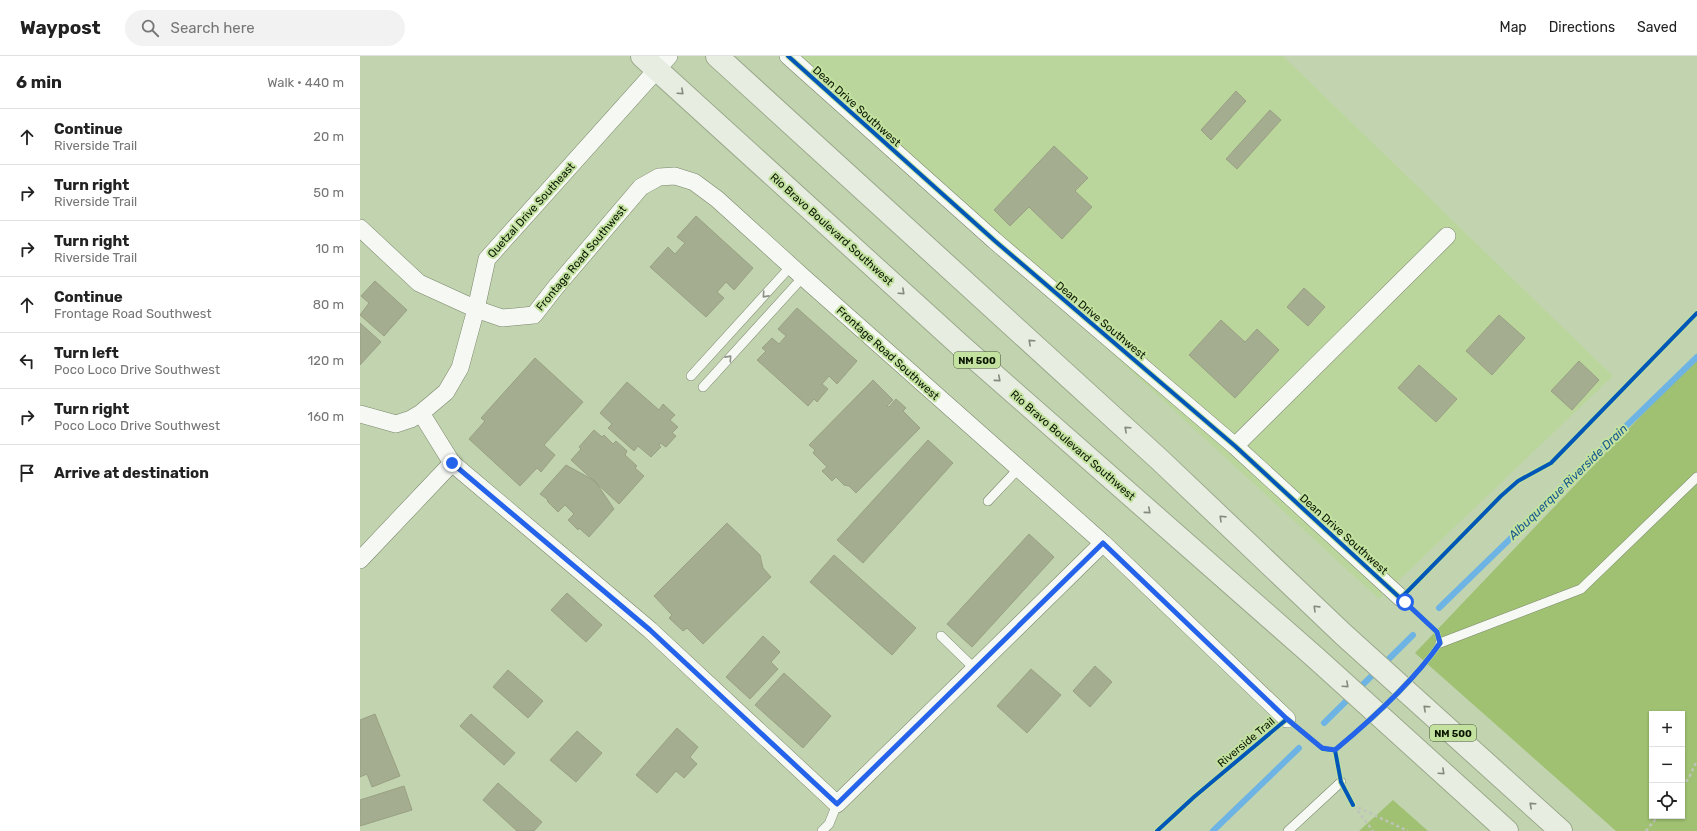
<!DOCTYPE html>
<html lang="en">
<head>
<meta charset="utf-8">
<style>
	:root { --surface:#fff; --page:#f2f2f2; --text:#222; --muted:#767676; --line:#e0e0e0 }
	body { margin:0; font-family:Rubik,sans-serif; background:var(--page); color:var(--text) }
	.controls { position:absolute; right:12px; bottom:12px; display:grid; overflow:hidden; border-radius:0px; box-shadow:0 1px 3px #0004 }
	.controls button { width:36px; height:36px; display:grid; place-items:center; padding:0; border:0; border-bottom:1px solid var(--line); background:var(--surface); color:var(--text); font:20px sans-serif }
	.stop { position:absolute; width:12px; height:12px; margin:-9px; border:3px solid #2563eb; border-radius:50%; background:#fff }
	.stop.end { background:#2563eb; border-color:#fff; box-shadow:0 1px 4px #0008 }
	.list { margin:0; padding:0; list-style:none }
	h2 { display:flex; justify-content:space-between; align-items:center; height:52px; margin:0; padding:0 16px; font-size:17px }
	h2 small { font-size:13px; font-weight:400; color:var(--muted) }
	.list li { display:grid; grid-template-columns:26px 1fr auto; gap:12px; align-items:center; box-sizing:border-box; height:56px; padding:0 16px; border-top:1px solid var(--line) }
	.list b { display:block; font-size:15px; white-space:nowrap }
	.list p { margin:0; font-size:13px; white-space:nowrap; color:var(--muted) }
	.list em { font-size:13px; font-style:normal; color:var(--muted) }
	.icon { flex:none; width:22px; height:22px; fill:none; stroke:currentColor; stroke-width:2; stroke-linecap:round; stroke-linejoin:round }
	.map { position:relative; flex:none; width:1337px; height:775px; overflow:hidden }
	header { display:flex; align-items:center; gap:24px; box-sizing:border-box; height:56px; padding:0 20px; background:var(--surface); border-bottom:1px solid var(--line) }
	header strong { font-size:19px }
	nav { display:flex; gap:22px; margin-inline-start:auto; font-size:14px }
	.search { width:280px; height:36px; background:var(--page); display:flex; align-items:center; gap:10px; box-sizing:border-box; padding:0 14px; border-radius:22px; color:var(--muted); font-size:15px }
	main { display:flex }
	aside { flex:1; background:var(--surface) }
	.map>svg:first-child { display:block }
	.built { fill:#bbd69d }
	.forest { fill:#9fc171; fill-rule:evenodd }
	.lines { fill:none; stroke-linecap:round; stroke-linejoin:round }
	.stream { stroke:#6db4e5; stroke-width:6 }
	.building { fill:#a5ad90; stroke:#99a083 }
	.lane-casing { stroke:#7a876b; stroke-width:10 }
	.street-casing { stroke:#7a876b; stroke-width:18 }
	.primary-casing { stroke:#9ba98b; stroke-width:24 }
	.path { stroke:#bfc4ba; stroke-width:2.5; stroke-dasharray:3 3; stroke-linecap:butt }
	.lane { stroke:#f6f8f3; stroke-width:9 }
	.street { stroke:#f6f8f3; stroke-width:17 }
	.primary { stroke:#e7ede1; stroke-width:22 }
	.cycleway-casing { stroke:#c3e2a0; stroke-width:6 }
	.cycleway { stroke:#0057b8; stroke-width:4 }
	.oneway { stroke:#848b7c }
	.oneway2 { stroke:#8c9186 }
	.route { stroke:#2563eb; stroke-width:5 }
	.labels { text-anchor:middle; stroke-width:4; stroke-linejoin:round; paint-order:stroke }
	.shield { fill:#c3e2a0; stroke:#425230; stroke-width:1 }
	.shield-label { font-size:10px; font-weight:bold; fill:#0a1400 }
	.street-label { font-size:11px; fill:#0a1400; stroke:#c3e2a0 }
	.water-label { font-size:12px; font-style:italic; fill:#17588f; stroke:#c3e2a0 }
</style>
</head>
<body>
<header>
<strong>Waypost</strong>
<div class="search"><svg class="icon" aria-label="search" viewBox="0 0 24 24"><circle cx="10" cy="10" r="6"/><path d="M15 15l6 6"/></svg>Search here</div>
<nav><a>Map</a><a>Directions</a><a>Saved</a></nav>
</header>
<main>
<aside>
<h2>6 min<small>Walk · 440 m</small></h2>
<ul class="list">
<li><svg class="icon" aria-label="ahead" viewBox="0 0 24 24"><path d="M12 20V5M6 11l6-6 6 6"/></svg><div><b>Continue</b><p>Riverside Trail</p></div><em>20 m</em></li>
<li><svg class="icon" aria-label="right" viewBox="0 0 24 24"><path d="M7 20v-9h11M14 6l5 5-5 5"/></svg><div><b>Turn right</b><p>Riverside Trail</p></div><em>50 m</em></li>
<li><svg class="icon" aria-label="right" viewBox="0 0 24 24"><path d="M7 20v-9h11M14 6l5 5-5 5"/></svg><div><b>Turn right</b><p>Riverside Trail</p></div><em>10 m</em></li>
<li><svg class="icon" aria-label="ahead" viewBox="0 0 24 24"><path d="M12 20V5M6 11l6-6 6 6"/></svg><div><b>Continue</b><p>Frontage Road Southwest</p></div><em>80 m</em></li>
<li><svg class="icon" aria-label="left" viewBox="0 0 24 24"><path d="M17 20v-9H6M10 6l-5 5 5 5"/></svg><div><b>Turn left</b><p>Poco Loco Drive Southwest</p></div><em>120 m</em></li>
<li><svg class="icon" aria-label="right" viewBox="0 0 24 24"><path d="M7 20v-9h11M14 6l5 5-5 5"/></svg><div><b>Turn right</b><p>Poco Loco Drive Southwest</p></div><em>160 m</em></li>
<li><svg class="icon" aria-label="arrive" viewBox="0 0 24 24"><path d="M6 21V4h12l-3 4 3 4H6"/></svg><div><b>Arrive at destination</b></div></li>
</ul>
</aside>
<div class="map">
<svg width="1337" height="775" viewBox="0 0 1337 775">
	<rect width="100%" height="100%" fill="#c2d3af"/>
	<path class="built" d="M439 0H923L1253 320 1019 543 434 5Z"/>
	<path class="forest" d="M1337 301V775H1256L1055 597ZM1292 658H1322V760H1292Z
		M1033 744 1068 775H999Z"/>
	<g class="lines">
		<path class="stream" d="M1079 552 1337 301
			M964 667 1053 579
			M853 775 939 692"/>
	</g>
	<path class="building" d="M876 35 886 45 851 84 841 74Z
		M910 54 921 64 877 113 866 103Z
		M694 90 728 122 715 135 732 151 702 183 669 151 650 170 634 154Z
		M336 160 393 212 374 234 366 226 357 236 364 242 346 261 290 211 308 191 315 198 325 187 317 181Z
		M15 225 47 254 24 280 0 259 9 247 1 240Z
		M944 232 965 251 948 270 927 251Z
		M437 252 497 305 477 328 469 320 462 328 468 333 457 346 454 343 448 350 397 304 406 295 402 292 412 282 419 288 426 280 418 273Z
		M1139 259 1165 282 1132 319 1106 295Z
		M861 264 885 286 897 273 919 294 875 342 829 299Z
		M0 267 21 286 0 309Z
		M175 302 223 346 184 389 195 399 181 416 177 412 160 430 109 383 125 365 121 362Z
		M1219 305 1239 324 1212 354 1191 335Z
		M1059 309 1097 343 1076 366 1038 332Z
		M513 324 533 344 527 350 529 351 536 343 546 352 543 355 560 372 496 437 489 430 484 429 476 421 472 425 462 415 467 411 453 397 455 394 449 389Z
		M267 326 299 354 303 348 315 359 310 364 318 371 312 377 316 380 306 391 300 387 299 389 301 391 291 401 278 390 274 395 248 372 252 368 240 357Z
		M234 374 242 381 244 379 253 388 256 385 267 395 265 399 277 410 275 412 284 420 259 448 211 404 221 393 219 391Z
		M568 384 593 407 503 507 477 484Z
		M206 409 235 425 254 453 229 481 219 472 218 474 208 464 214 458 205 449 198 456 188 446 187 443 180 438Z
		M367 467 400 499 403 512 411 521 343 588 327 572 323 575 309 562 312 559 294 540Z
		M669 478 694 501 612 591 587 568Z
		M474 499 556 572 532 599 450 526Z
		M207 537 242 569 226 586 191 554Z
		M403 580 420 596 411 606 418 613 390 643 366 621Z
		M735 610 752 626 730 651 713 635Z
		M671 613 701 639 667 677 637 650Z
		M148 614 183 645 168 662 133 631Z
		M424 617 471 660 443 692 395 649Z
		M15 658 40 720 12 731 7 718 0 721V664Z
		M111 658 155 697 144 709 100 670Z
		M317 672 338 691 330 701 337 708 324 722 316 715 297 737 276 719Z
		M217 675 242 697 216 726 190 704Z
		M138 727 182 766 174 775H157L123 744Z
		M44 730 52 754 0 770V744Z"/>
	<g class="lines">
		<g class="lane-casing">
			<path id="lane" d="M331 320 431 210
				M343 331 443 221
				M628 445 659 412
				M581 580 615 613
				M1080 587 1221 533 1337 421
				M462 775 469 768 477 748
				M928 775 981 726"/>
		</g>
		<g class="street-casing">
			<path id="street" d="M428 0 635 185 875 390 1041 542
				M0 172 59 227 116 253 142 262 174 259 195 232 281 131 299 121 315 120 334 126 357 143 443 221 743 487 927 663
				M61 357 92 407
				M0 358 36 368 51 363 61 357 86 336 100 312 116 253 127 203 309 0
				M875 390 1087 180
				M0 504 92 407 290 574 477 748 743 487"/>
		</g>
		<g class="primary-casing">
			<path id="primary" d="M282 0 601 290 957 603 1147 775
				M357 0 800 404 984 579 1201 775"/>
		</g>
		<path class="path" d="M1322 730 1329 722 1337 704
			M993 749 1048 775
			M994 750 1013 775
			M1286 775 1298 760"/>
		<use href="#lane" class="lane"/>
		<use href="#street" class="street"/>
		<use href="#primary" class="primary"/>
		<g class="cycleway-casing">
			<path id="cycleway" d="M428 0 635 185 875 390 1077 576 1080 587C1054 625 1011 664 975 694L963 693 927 663 834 741 797 775
				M1041 542 1141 440 1158 425 1191 407 1337 257
				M975 694 981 726 993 749"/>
		</g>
		<use href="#cycleway" class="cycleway"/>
	</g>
	<defs><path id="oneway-chevron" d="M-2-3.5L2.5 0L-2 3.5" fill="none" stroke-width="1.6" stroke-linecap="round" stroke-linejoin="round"/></defs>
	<g class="oneway">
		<use href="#oneway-chevron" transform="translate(321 36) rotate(42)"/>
		<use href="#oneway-chevron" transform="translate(542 236) rotate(42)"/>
		<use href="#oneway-chevron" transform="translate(671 286) rotate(-138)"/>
		<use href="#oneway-chevron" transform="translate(638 323) rotate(41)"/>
		<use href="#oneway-chevron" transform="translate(767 373) rotate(-138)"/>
		<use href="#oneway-chevron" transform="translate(788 455) rotate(41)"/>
		<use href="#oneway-chevron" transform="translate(862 462) rotate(-136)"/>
		<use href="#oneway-chevron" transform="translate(956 552) rotate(-136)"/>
		<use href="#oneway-chevron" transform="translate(986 629) rotate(42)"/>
		<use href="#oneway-chevron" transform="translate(1066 652) rotate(-138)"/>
		<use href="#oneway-chevron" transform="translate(1082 716) rotate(42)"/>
		<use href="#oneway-chevron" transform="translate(1172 749) rotate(-138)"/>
	</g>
	<g class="oneway2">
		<use href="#oneway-chevron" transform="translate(405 239) rotate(132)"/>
		<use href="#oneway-chevron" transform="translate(369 302) rotate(-48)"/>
	</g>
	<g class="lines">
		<path class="route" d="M92 407 290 574 477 748 743 487 927 663 962 692 975 694C1011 664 1054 625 1080 587L1077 576 1045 546"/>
	</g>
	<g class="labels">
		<g class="shield">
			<rect x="594" y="296" width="46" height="16" rx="3"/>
			<rect x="1070" y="669" width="46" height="16" rx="3"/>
		</g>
		<g class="shield-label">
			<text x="617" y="308">NM 500</text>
			<text x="1093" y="681">NM 500</text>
		</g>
		<g class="street-label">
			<text transform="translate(497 50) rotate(42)" y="4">Dean Drive Southwest</text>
			<text transform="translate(171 154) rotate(-48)" y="4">Quetzal Drive Southeast</text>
			<text transform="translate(472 173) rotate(42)" y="4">Rio Bravo Boulevard Southwest</text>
			<text transform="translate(221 202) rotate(-50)" y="4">Frontage Road Southwest</text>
			<text transform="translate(741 264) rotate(40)" y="4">Dean Drive Southwest</text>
			<text transform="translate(528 297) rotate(42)" y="4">Frontage Road Southwest</text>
			<text transform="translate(713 389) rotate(41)" y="4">Rio Bravo Boulevard Southwest</text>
			<text transform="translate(984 478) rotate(42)" y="4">Dean Drive Southwest</text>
			<text transform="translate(886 686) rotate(-40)" y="4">Riverside Trail</text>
		</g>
		<g class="water-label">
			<text transform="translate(1208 426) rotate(-44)" y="4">Albuquerque Riverside Drain</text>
		</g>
	</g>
</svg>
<div class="controls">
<button>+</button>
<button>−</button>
<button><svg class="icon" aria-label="locate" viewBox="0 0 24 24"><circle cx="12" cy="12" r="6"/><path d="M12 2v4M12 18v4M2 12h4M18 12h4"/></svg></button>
</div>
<div class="stop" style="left:1045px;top:546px"></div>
<div class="stop end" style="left:92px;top:407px"></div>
</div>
</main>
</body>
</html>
